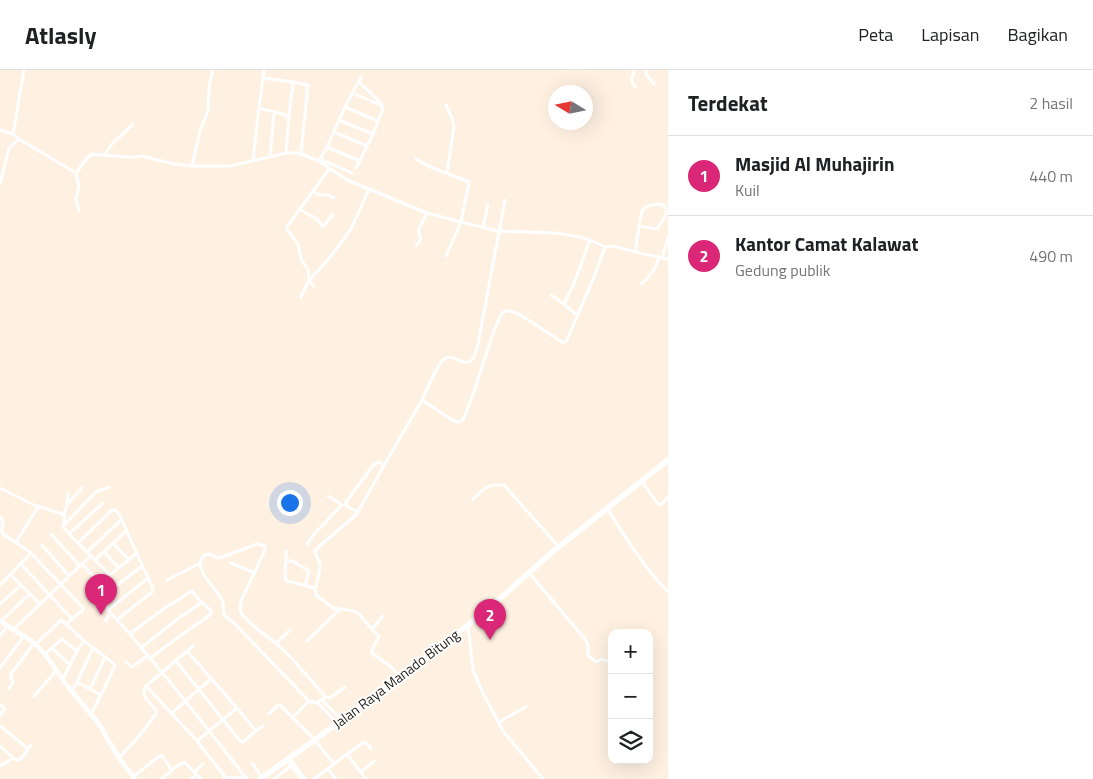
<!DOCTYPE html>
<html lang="id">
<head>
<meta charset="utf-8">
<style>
	:root { --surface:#fff; --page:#f2f2f2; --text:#202124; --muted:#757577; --line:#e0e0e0; --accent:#db2777 }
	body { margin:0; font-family:"Titillium Web",sans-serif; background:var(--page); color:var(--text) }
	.controls { position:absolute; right:15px; bottom:15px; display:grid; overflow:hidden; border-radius:10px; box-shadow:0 5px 20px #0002 }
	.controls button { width:45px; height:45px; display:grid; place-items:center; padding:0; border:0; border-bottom:1px solid var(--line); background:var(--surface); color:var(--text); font:25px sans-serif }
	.compass { position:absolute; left:548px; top:15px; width:45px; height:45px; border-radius:50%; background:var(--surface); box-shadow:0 5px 20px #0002; rotate:280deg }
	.you { position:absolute; left:289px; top:432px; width:18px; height:18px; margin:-12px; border:4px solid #fff; border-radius:50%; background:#1a73e8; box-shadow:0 0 0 8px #1a73e833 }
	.badge { display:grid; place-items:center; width:32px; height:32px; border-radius:50%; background:var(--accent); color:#fff; font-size:16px; font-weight:700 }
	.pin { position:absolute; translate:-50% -41px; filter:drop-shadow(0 1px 2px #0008) }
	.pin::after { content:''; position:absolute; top:26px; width:18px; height:15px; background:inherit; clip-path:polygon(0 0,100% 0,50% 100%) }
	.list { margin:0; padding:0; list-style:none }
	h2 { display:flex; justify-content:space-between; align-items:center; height:65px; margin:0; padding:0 20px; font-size:21px }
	h2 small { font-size:16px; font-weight:400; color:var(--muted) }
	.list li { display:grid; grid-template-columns:32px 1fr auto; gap:15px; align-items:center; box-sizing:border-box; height:80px; padding:0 20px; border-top:1px solid var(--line) }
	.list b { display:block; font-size:19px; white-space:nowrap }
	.list p { margin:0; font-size:16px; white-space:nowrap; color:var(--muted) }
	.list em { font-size:16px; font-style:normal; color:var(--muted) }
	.icon { flex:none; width:28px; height:28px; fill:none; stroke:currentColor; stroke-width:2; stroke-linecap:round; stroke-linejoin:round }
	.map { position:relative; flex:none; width:668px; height:709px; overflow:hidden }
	header { display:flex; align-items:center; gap:30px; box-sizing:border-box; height:70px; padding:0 25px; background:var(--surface); border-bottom:1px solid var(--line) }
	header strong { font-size:24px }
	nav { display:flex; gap:28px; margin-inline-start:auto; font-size:18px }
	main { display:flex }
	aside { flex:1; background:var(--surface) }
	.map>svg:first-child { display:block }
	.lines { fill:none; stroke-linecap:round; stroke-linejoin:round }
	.minor { stroke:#fff; stroke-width:3 }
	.tertiary { stroke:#fff; stroke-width:4.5 }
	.trunk { stroke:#fff; stroke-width:5.5 }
	.labels { text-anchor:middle; stroke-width:4; stroke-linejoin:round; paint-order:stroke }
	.street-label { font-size:14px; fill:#1e1812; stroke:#fff }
</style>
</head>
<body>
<header>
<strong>Atlasly</strong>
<nav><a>Peta</a><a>Lapisan</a><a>Bagikan</a></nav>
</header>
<main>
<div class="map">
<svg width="668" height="709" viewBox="0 0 668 709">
	<rect width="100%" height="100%" fill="#fff1e2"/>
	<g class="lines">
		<path class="minor" d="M635 0 632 7V13L636 17
			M646 0V4L654 14
			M263 8 264 0
			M293 12 308 15 301 83
			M353 23 382 36
			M446 35 452 48 454 56 447 103
			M345 37 378 51
			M259 38 263 8 293 12 289 46
			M339 50 373 64
			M0 60 13 64 19 69 76 103 88 87 92 84 126 87H137L142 86 174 94 192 96H230L286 83H298L319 91 347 110 427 143 461 152 498 161 555 163 575 166 590 170 605 177 614 176 635 182 668 189
			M334 62 367 76
			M13 64 24 0
			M327 77 360 91
			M105 84 111 75 133 54
			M270 87 274 42
			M320 89 352 103
			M416 89 428 96 469 112 461 152 446 186
			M253 90 259 38 289 46 286 83
			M319 91 327 77 345 37 361 7
			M192 96 200 61 208 41 209 16 213 0
			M356 98 373 64 383 39 381 33 359 12
			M76 103 79 117 76 128 79 141
			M0 114 9 78 19 69
			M313 121 319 125H328L334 128
			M299 139 317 149 323 157 333 144
			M483 158 488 134
			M416 176C425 166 417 168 419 159L427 143
			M635 182C638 168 638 152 643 139 649 135 668 128 666 144 664 149 660 154 657 159L639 156
			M662 188 668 168
			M641 214C651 207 656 199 659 187
			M313 216 309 210 308 200 301 189 298 174 287 160V157L329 99
			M551 225 564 234 578 246
			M301 227 308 212 331 186 351 159 369 119
			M564 234 573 216 590 170
			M422 330C426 322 437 294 444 289 458 280 470 311 478 274L505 130
			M642 412 658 434 660 435 668 427
			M109 417 96 422 64 455 63 457 72 467 110 505
			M0 418 38 437 16 472
			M328 426 342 435
			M473 429C484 419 489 413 504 415L558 476
			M67 435 82 418
			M38 436 65 445 64 455
			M608 439C625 468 644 497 668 522
			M357 443 356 441 346 436V432L374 394 379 392 384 395
			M64 444 67 435 68 423
			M0 447 3 451 2 461 3 464 31 483 83 538V540L72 549 21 494
			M51 464 80 496
			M69 464 103 433
			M78 473 112 440H115L119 444 153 519 152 522 117 550
			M113 473 129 490
			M307 474 315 463 342 435
			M42 475 69 506
			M286 481 285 507 287 511 315 518
			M87 482 121 450
			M104 482 119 498
			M95 490 126 461
			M286 490 294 492 309 501 305 516
			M231 493 255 503
			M82 494 91 486
			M529 503 586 570 588 575V585L596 592 602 589 612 592
			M11 505 40 534
			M167 510 201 493
			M100 513 137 483
			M0 515 31 483
			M108 522 142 496
			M0 534 21 515
			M108 540 148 508
			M72 549 66 554 84 571 113 593 115 596 101 625 77 612 72 621
			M1 551 30 524
			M105 551 111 543
			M468 556 473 600 482 621 503 661 543 709
			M14 559 82 494 108 522 106 535 108 540 130 564 179 623 247 709
			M372 559 383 546
			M130 564 162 540 192 521 202 533
			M0 566 7 556
			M307 571 339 540
			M276 573 290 560
			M36 574 61 550 66 554
			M193 576 146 616 197 671 226 708
			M52 578 70 595
			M141 578 176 550 201 533 204 534 211 541V544L210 545 180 566 149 589
			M187 581 237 638 197 671
			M45 584 62 569 77 581
			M176 591 241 672H243L256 661
			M126 592 132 597 147 586
			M0 598 24 566
			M400 607 391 597 372 583V579L379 567 358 543 354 541 333 538 316 525C314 515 320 506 320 496 320 490 315 486 315 480L357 444 383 397 422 330 454 351 459 352 463 350 475 319 492 266 499 249 503 242 506 241H510L519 244 562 272H565L567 270 594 207 605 177
			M63 609 77 581 84 571
			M77 612 93 578
			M9 619 13 612 11 609V604L34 573
			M90 619 105 587
			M34 626 56 601
			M326 627 316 633 309 631 236 555 224 545C223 540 224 534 222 530 217 519 194 501 202 488 203 486 207 484 209 484 213 484 214 488 220 488L257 474 262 475 265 476V479L263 484 241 531 240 539 241 543C252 558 266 564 279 576 296 591 310 610 326 627L330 628 345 617
			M322 630 342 650
			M318 633 337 653
			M0 634 5 639 0 646
			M237 638 256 661 263 656
			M172 643 212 608
			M91 644 101 625
			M269 644 278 635H280L315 670 334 694 314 709
			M292 648 309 631
			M499 652 526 637
			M0 656 27 678V681L21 689 17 690 13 688 0 676
			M27 680 31 675
			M347 684 364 672 367 673 371 679
			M119 688 140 665 156 644V640C150 633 140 626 146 616
			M290 689 305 709
			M286 690 302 709
			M252 693 262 707
			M334 694 347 684 366 709
			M0 695 4 694 13 688
			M328 699 336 709
			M171 700 184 692 197 705
			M194 702 203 694
			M361 702 374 691
			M133 707 158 687 162 685 172 701 161 709
			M191 709 197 705 201 709
			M224 709 226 708 246 707
			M274 709 291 696"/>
		<path class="tertiary" d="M0 551 32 571 45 584 65 613 99 654 119 688 135 709"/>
		<path class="trunk" d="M260 709 312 672 437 580 496 532 551 483 668 390"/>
	</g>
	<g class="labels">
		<g class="street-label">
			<text transform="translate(396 609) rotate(-37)" y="5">Jalan Raya Manado Bitung</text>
		</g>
	</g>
</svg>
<div class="controls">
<button>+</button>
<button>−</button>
<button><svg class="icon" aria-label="layers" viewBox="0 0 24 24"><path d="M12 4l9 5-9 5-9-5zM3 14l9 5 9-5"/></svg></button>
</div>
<svg class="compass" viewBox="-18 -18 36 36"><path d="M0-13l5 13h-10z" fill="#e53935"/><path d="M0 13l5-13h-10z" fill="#757577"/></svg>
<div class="you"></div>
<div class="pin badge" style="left:101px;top:545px">1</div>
<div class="pin badge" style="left:490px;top:570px">2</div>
</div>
<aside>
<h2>Terdekat<small>2 hasil</small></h2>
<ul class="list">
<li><span class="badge">1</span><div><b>Masjid Al Muhajirin</b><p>Kuil</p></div><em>440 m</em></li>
<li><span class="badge">2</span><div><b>Kantor Camat Kalawat</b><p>Gedung publik</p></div><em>490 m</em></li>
</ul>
</aside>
</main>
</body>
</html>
